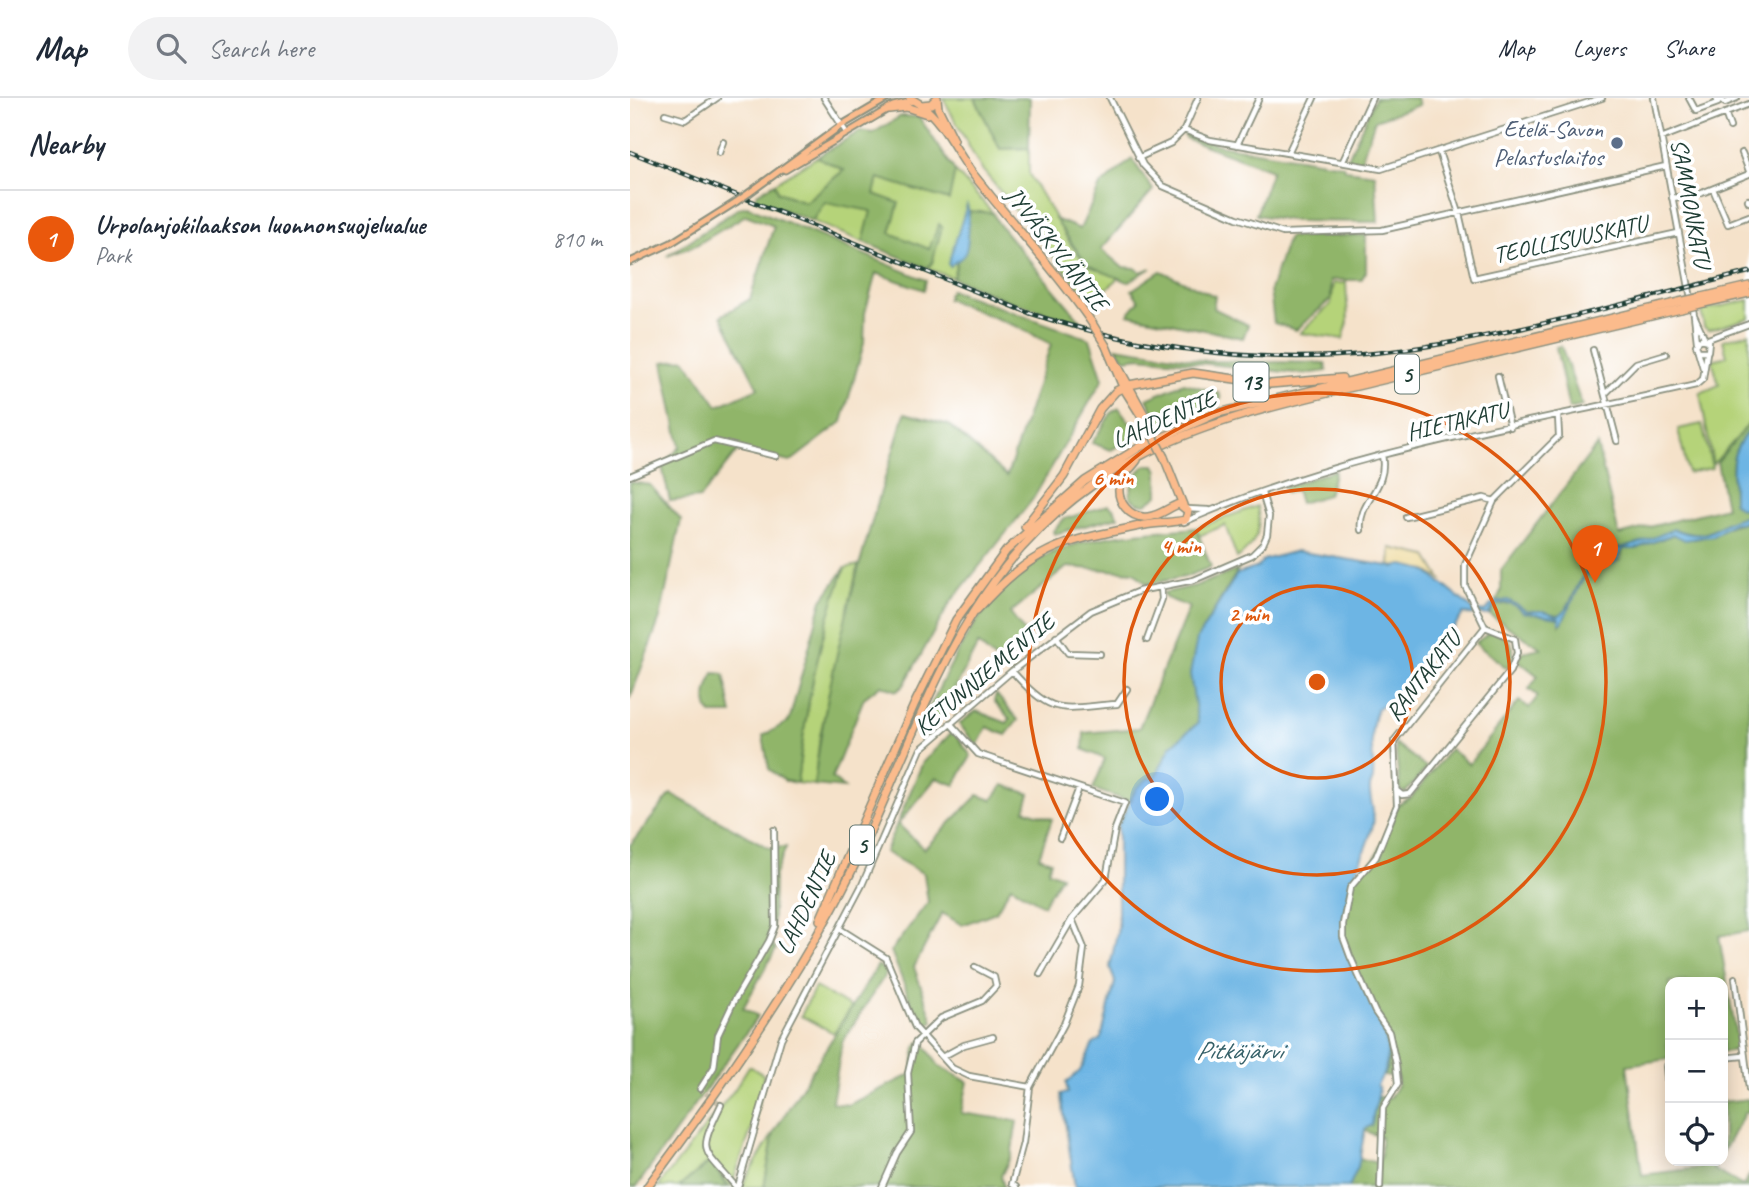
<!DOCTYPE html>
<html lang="en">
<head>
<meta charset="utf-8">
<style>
	:root { --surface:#fff; --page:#f2f2f3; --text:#1f2937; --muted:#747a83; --line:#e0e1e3; --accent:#ea580c }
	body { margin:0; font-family:Caveat,sans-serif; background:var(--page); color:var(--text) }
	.controls { position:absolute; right:21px; bottom:21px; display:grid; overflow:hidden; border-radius:14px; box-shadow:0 4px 18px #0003 }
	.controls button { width:63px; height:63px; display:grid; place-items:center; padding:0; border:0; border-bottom:2px solid var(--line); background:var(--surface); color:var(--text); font:35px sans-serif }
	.you { position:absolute; left:528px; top:702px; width:24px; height:24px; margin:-18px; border:5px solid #fff; border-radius:50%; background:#1a73e8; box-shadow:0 0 0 10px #1a73e833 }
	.badge { display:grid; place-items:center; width:46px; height:46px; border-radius:50%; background:var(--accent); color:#fff; font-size:23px; font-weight:700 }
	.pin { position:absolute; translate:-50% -58px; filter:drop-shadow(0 2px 4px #0008) }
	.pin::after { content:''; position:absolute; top:37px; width:24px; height:21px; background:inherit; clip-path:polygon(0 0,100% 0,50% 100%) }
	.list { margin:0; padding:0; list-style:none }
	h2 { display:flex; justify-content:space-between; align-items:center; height:91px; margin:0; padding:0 28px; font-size:30px }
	h2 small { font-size:23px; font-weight:400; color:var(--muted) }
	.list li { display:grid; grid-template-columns:46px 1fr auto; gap:21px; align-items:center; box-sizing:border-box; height:98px; padding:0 28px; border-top:2px solid var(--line) }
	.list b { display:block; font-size:26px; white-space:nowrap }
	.list p { margin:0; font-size:23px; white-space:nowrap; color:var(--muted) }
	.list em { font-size:23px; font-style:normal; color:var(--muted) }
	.icon { flex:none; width:38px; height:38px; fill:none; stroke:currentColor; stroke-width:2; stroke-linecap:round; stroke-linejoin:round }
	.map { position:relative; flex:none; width:1119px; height:1089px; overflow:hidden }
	header { display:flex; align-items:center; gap:42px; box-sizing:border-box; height:98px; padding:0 35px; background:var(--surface); border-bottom:2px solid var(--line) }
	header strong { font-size:33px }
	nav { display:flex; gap:38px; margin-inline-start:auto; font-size:24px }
	.search { width:490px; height:63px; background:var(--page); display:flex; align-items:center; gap:18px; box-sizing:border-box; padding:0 24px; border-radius:38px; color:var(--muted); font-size:26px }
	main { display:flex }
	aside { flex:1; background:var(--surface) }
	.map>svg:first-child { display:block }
	.green { fill:#b5d379; stroke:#6a8856; stroke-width:2 }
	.forest { fill:#90b569; stroke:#58794e; stroke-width:2 }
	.sand { fill:#eeda9e; stroke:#868c69; stroke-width:2 }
	.water { fill:#6db5e4; stroke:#46798c; stroke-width:2 }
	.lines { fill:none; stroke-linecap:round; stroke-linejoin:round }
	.minor-tunnel { stroke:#cac1ac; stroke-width:4.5; stroke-dasharray:4.5 2; stroke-linecap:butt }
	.minor-casing { stroke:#8a907f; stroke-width:8 }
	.major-casing { stroke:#8a907f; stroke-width:9 }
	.highway-casing { stroke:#8a907f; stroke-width:10 }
	.minor { stroke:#fff; stroke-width:4.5 }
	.major { stroke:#fbbb8c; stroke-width:5 }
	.highway { stroke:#fbbb8c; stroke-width:7 }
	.rail-casing { stroke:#1f3d34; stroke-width:4.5 }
	.rail { stroke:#fff; stroke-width:2; stroke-dasharray:5; stroke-linecap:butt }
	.major-bridge-casing { stroke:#8a907f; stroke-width:9; stroke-linecap:butt }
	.highway-bridge-casing { stroke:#8a907f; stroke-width:10; stroke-linecap:butt }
	.major-bridge { stroke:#fbbb8c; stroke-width:5 }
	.highway-bridge { stroke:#fbbb8c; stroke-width:7 }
	.ring { fill:none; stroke:#de580e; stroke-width:3.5 }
	.service-dot { fill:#5c6f8a; stroke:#fff; stroke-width:2.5 }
	.labels { text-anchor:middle; stroke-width:7; stroke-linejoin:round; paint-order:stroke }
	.shield { fill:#fff; stroke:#627771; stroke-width:2 }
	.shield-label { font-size:23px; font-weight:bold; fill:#1f3d34 }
	.service-label { font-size:24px; fill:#4e5e75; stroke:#fff; text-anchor:end }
	.street-label { font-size:24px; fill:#1f3d34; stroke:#fff }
	.water-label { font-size:26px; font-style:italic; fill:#366169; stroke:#fff }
	.centre { fill:#de580e; stroke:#fff; stroke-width:3.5 }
	.ring-label { font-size:21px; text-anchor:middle; font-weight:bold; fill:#de580e; stroke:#fff; stroke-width:7; stroke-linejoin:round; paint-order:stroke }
</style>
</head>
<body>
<header>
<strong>Map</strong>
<div class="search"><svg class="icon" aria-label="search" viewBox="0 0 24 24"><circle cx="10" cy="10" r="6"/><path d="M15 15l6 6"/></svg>Search here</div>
<nav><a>Map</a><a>Layers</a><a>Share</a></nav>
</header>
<main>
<aside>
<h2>Nearby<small></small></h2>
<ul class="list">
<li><span class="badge">1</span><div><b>Urpolanjokilaakson luonnonsuojelualue</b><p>Park</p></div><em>810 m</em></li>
</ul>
</aside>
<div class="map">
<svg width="1119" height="1089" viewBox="0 0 1119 1089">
	<rect width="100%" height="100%" fill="#fff"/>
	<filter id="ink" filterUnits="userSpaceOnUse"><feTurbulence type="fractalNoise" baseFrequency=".0143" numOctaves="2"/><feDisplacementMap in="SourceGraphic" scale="14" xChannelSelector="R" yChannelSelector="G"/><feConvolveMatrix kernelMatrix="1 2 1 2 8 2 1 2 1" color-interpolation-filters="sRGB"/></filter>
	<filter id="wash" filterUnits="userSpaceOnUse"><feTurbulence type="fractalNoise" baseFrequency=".00686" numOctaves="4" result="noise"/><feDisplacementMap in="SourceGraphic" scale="28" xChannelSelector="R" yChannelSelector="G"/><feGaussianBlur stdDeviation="1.57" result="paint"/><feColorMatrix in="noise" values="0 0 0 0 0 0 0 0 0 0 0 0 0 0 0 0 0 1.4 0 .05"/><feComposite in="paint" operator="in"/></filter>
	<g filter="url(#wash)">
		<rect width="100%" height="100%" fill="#f5e2ca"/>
		<path class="green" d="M313 0H345L370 51 399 50V76L441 147 458 167 489 180 461 204 350 69Z
			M187 59 214 72 175 104 148 94 145 85Z
			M325 73 363 115 340 114 323 180 297 170 302 165 309 127 300 152 260 135 244 96 248 79 318 102Z
			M195 103 242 113 233 144 182 123Z
			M704 185H716L718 224 713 241 670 235 701 206Z
			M1119 202V220L1079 232 1074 229 1071 213Z
			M1119 235V333L1104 343 1083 366 1070 295 1089 287 1082 262 1097 258 1093 242Z
			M1072 326 1082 370 1058 375 1048 331Z
			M627 408C632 432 626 446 607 460L595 427 569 438 566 430Z
			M228 467 190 637 184 687 167 685C176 612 188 539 215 470Z
			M185 889 221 909 204 935 171 918Z
			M119 968 134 977 125 1021 101 1089 79 1064 49 1089H28L105 991Z
			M144 1034 134 1089H111Z"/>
		<path class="forest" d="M345 0H400L399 50 370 51Z
			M745 0H786L789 7 745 22 730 65 717 62Z
			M271 18 289 19 325 73 319 102 248 80 244 96 269 105 260 135 299 151 309 126 312 129 302 165 297 170 233 144 241 113 195 104 182 123 125 101 127 96 145 85 148 94 175 104 214 72 187 59 230 33 243 35Z
			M554 36 589 47 712 67 716 72 745 76 748 124 666 123 626 117 642 72 555 40Z
			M502 61 523 92 471 151 492 169 505 170 511 174 521 170 498 184 457 167 425 121 450 131 470 88Z
			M117 108 296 182 294 192 246 175 235 215 234 245 212 324 160 364 108 352 70 400 40 403 32 368 50 349 33 264 55 261 88 308 128 290 91 218 120 201 144 128 116 117 66 147 37 158 109 110Z
			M340 113 363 115 368 125 450 222 446 224 379 203 323 180Z
			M736 137V174L731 182H701V201L666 232 644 225 640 192 658 139Z
			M531 173 585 198 583 210 618 227 613 240 498 216 509 203 502 192Z
			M320 192 460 241 473 281 403 401 320 505 274 587 267 593 251 587 234 600 202 680 214 690 184 687C199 559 237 437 275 315L319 327 377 378 421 246 388 229 317 201Z
			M931 248 952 308 939 311 926 249Z
			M486 249 577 263 695 265 697 273 675 276 510 259 495 261Z
			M554 285 589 295 591 301 530 328 517 301Z
			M489 310 506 333 505 339 481 352 462 345 482 314Z
			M1119 325V332C1096 359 1103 372 1103 404L1119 409V418C1085 421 1085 447 1044 431 1029 440 980 458 968 447L964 454 972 458 971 461C948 470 947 500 931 517L897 513 878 502 866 504 871 493V472L967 347 989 437 1096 409 1087 364Z
			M517 367H525L528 373V397L516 406 507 405 500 399C501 386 506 372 517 367Z
			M705 372 698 397 670 405 666 392 656 395 654 389Z
			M0 384 20 387 51 422 30 520 0 601Z
			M478 407 484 411 488 419 424 436 423 433 434 421Z
			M1119 424V833L1089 838 1108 949 1105 952 1093 954V884H1040V942L1037 943 1039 961 997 967 1012 1077 1069 1070 1073 1063H1087L1083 1071 1113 1088 1119 1078V1089H719L729 1060 747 1065 751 1058V1039L735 1033V1031L742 1027V1014L749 999 759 1001 768 986 767 978H753C775 949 725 884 716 850 709 827 710 800 725 779 731 771 743 766 747 756 755 741 760 723 767 707L781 700 820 651 839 666 889 603 899 610 908 598 899 591 908 578 889 563 891 554 911 550 860 517 864 508 881 505 893 514 929 520 930 526C942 509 947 481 963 469 969 464 982 466 990 462L993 451H1005L1045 436C1071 452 1093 424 1119 424Z
			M566 430 581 469 555 479 517 486 504 474 437 469 380 515 404 547 375 571 348 546 306 627 293 640 288 634C319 570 354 484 424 454 468 435 519 434 566 430Z
			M215 470C188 539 176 612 167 685L155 683 139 671 133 638 159 623 192 502Z
			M608 472 567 541 568 625 541 648 524 683 507 690 498 703 463 691 475 661 453 651 454 635 509 630 559 509 536 500 533 495 565 488Z
			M862 533C883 540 889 551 877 570L845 545Z
			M84 575 94 576 102 616H81C72 604 77 588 84 575Z
			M366 596 388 622 376 637 357 629 347 648 329 626 346 613 377 625 380 621 364 603Z
			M323 633 341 658 325 687 306 680 268 726 294 751 348 697 362 702 373 687 400 696 395 712 422 721 409 759 421 763 418 773 431 778 413 807 381 788 366 814 332 827 312 815 284 869 303 923 295 929 287 920 261 853 298 804 294 776 255 754 293 664Z
			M765 645 797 670 775 695 770 692Z
			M41 696 139 750 156 749 144 779 142 847 146 851 113 910 128 918 12 1081 6 1089H0V747Z
			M248 867 257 874 212 944 202 1005 218 1007 282 976 286 947 292 943 309 968 338 984 331 1015 387 1023 381 1058 371 1078 374 1089H134L144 1034Z
			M1118 1001 1119 1014H1115L1093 1054V1004Z
			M80 1064 98 1089H49Z"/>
		<path class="sand" d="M761 450 797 458 811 481 795 472 760 468Z"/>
		<path class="water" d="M337 107C340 113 339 151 334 157 331 161 324 164 320 168L318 166Z
			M1119 332V409L1111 411 1103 404C1104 371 1096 359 1119 332Z
			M1119 418V424L1103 425 1083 438 1074 439 1055 442 1043 436 1005 451H993L985 465 964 468 951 485 932 525H929V520L893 514C883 505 878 502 864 508L858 517 833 516 818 538 798 553 796 566 781 583V587L747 611C736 643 745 651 743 680 743 683 740 686 740 690 739 702 746 714 743 727 732 769 704 805 716 849 728 896 779 942 747 987L749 990C748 1004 743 1013 742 1027L735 1031 728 1069 719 1089H445L431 996 438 995 436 985 450 973 463 946 471 941 485 884 480 869 488 830V727L507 690 519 680 524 682 541 648 568 625 560 576 567 541 607 476 628 469 633 462 666 453 765 469 773 467 795 472 844 512 854 514 863 505 878 502 897 513H914L928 518C948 506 946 471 971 461L972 458 962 453 965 448C988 458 1022 440 1044 431 1085 448 1085 421 1119 418Z"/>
	</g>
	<g filter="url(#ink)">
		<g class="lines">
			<path class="minor-tunnel" d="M70 991 91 1007"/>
			<g class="minor-casing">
				<path id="minor" d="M194 0 216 34
					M480 0 513 67 533 88 607 120 653 135 752 132 1036 68
					M1024 0 1064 217 1075 241
					M1059 0 1066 13 1088 5 1086 0
					M1089 0 1095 5 1107 0
					M1095 15 1100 29
					M35 16 55 22 87 0
					M554 32 568 0
					M1031 40 1119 6
					M607 47 629 0
					M809 54 829 115 844 180 1048 135
					M89 55 93 44
					M658 55 684 0
					M1112 55 1119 73
					M508 60 541 45 554 32 580 42 751 71 972 0
					M713 63 742 0
					M1083 91 1098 126 1119 118
					M1042 100 1067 97 1119 76
					M1118 102 1119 104
					M1064 217 1067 243
					M1078 241 1119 226
					M963 252 987 343
					M1068 253H1078L1079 243 1071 241 1066 246 1073 270
					M868 278 880 329
					M975 296 1006 265 1036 256
					M0 378 84 343 146 358
					M557 411 579 412
					M776 419 854 400 864 403
					M554 424C715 353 895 326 1066 287L1073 281 1077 255
					M731 432C727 403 759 391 752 357
					M855 529 835 488V467L864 403 929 338 928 318
					M426 538 438 555 470 556
					M517 542 532 501 531 489
					M382 573C423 620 431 610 487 606L497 591
					M320 625 348 656 495 705 485 731 476 781 442 821 410 876
					M766 692 772 697 780 696 880 573 887 555 885 541 855 529
					M430 740 449 690
					M210 831 256 860 285 929 322 970 339 978 400 989
					M1105 880 1119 991
					M312 959 334 947 363 939
					M1093 960 1113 958
					M1040 968H1036L1040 1013
					M70 991 84 969 88 937 104 903 139 843 145 828 144 732
					M91 1007C67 1057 72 1049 106 1089
					M108 1089 151 941 232 787 291 651 382 573 461 513 509 493 564 482 622 457 633 446 637 437 639 418 632 395
					M252 1089 267 1055 281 1034 278 975 285 945 311 920 352 903 366 888 364 879 345 869
					M386 1089 382 1086 393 1045 400 989 434 926 449 888 454 850 442 821
					M750 1089 753 1010 768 986 766 966 759 934 745 914 720 858 713 839V826L720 790 746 759 767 707 764 643 855 529"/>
			</g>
			<g class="major-casing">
				<path id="major" d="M155 72 263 8 283 3
					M119 95 212 27 258 0
					M0 164 41 145 106 104"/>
			</g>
			<g class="highway-casing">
				<path id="highway" d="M280 0 291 7 301 6 307 0
					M307 0 308 10 324 42
					M291 7C314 24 326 54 343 76 382 126 426 172 462 225
					M259 11 276 9 297 16
					M1072 199 1119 188
					M1074 205 1119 195
					M476 248 493 289 520 332
					M484 261 515 318
					M534 359 553 407
					M395 429 434 378 470 311 486 293 499 287 563 275 640 286 712 280
					M347 512C407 446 432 444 515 427 525 425 553 424 556 421L558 413 549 406C539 409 530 418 518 419 500 421 485 403 490 385 493 376 502 370 507 362
					M190 822 284 607 326 522 376 453 455 383 510 349 588 315 1049 204
					M17 1089C84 999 149 908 203 809 297 636 316 462 508 359 583 319 670 302 752 282 851 258 951 235 1051 211"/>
			</g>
			<use href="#minor" class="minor"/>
			<use href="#major" class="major"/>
			<use href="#highway" class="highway"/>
			<g class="rail-casing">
				<path id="rail" d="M0 54 399 215C509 251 629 267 745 255 871 242 996 204 1119 174"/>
			</g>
			<use href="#rail" class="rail"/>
			<g class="major-bridge-casing">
				<path id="major-bridge" d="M106 104 119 95"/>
			</g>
			<g class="highway-bridge-casing">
				<path id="highway-bridge" d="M1049 204 1072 199
					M1051 211 1074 205
					M462 225 476 248
					M520 332 534 359"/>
			</g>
			<use href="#major-bridge" class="major-bridge"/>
			<use href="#highway-bridge" class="highway-bridge"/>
		</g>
	</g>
	<g class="ring">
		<circle cx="687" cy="584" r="96"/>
		<circle cx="687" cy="584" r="193"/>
		<circle cx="687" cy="584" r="289"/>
	</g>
	<circle class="service-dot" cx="987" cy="45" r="7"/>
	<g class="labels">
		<g class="shield">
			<rect x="765" y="256.5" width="24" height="39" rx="5"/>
			<rect x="603.5" y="264.5" width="35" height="39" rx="5"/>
			<rect x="220" y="727.5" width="24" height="39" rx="5"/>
		</g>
		<g class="shield-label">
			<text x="777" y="284">5</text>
			<text x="621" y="292">13</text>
			<text x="232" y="755">5</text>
		</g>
		<g class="service-label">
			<text x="973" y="39">Etelä-Savon<tspan x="973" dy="28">Pelastuslaitos</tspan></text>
		</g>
		<g class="street-label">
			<text transform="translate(1061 105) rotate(79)" y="8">SAMMONKATU</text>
			<text transform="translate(940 141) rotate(-12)" y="8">TEOLLISUUSKATU</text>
			<text transform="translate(427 151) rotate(52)" y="8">JYVÄSKYLÄNTIE</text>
			<text transform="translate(534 321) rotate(-24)" y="8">LAHDENTIE</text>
			<text transform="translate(827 323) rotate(-13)" y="8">HIETAKATU</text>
			<text transform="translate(354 576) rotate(-40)" y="8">KETUNNIEMENTIE</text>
			<text transform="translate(793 578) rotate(-52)" y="8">RANTAKATU</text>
			<text transform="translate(176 805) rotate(-65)" y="8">LAHDENTIE</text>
		</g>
		<g class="water-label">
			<text x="609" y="961">Pitkäjärvi</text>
		</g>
	</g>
	<circle cx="687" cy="584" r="10" class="centre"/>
	<g class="ring-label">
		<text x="483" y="387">6 min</text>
		<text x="551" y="455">4 min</text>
		<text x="619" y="523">2 min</text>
	</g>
</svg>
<div class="controls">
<button>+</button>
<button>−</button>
<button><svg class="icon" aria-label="locate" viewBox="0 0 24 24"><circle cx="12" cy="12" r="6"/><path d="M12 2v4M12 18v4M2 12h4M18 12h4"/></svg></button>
</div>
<div class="you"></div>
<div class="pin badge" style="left:965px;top:485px">1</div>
</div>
</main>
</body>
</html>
